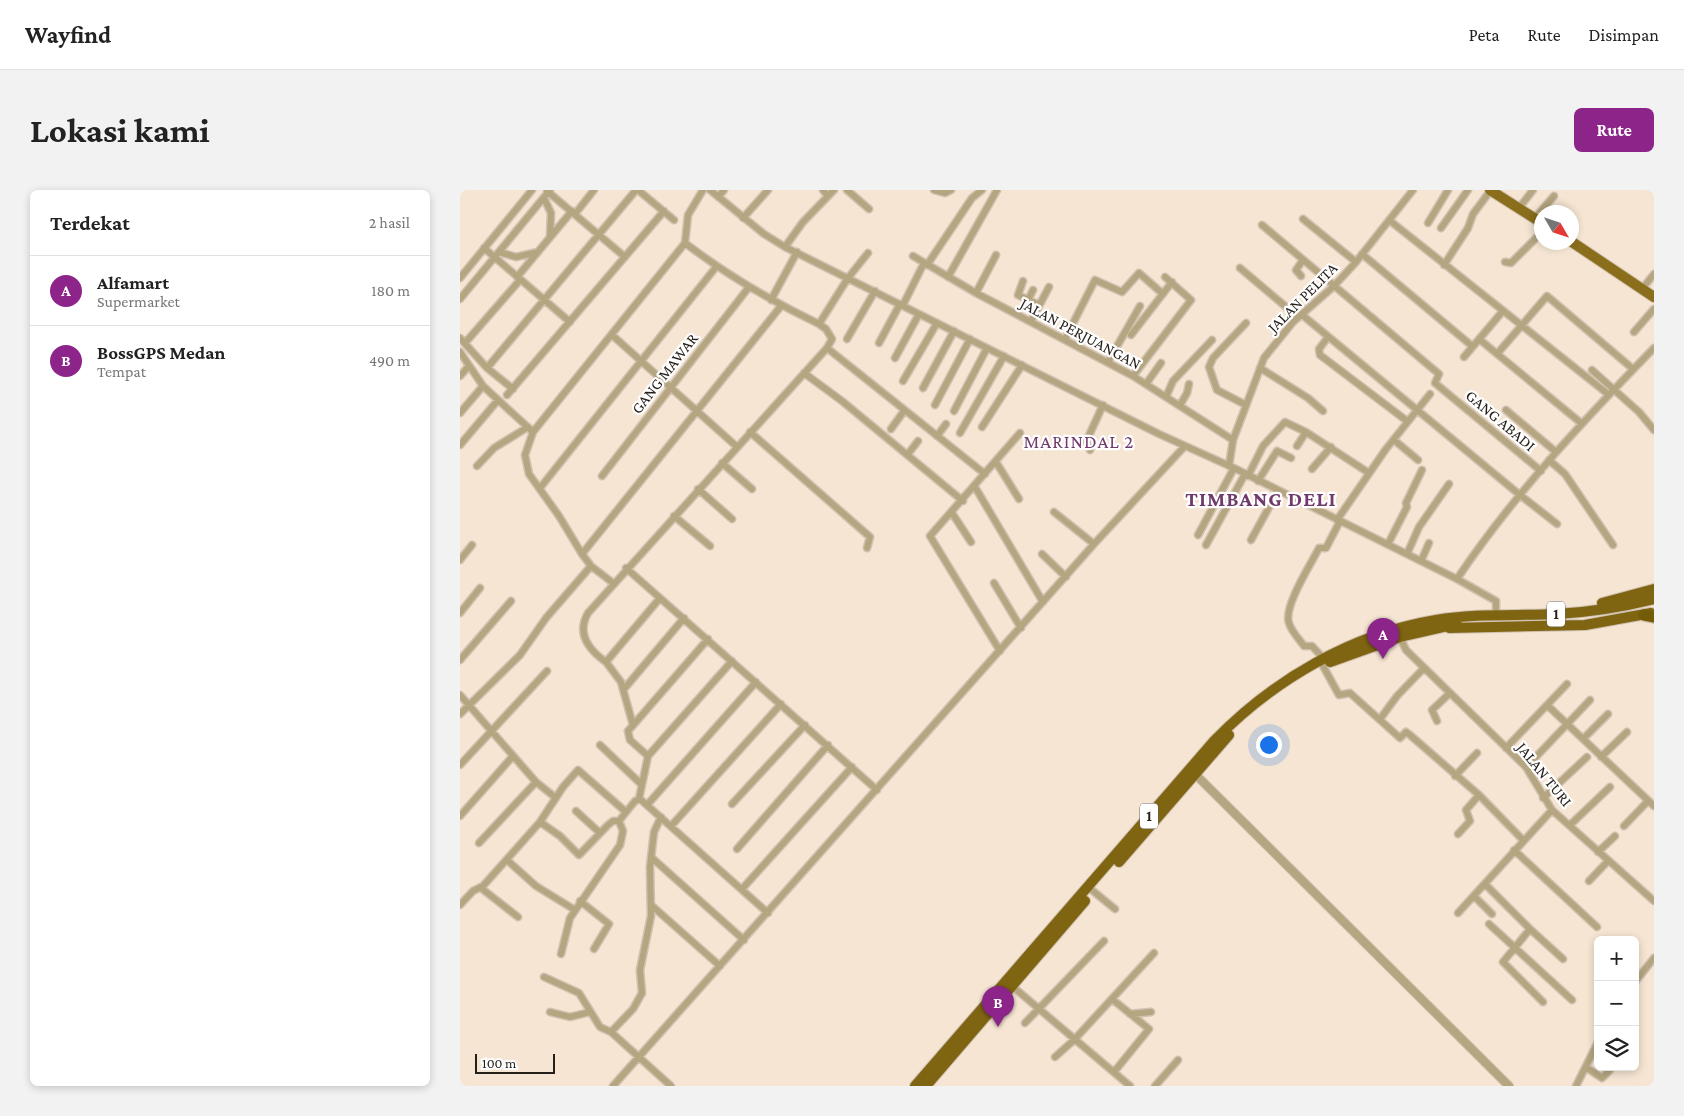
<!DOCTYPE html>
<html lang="id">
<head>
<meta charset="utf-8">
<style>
	:root { --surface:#fff; --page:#f2f2f2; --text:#222; --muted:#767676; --line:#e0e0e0; --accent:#8d2489 }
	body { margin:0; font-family:"Crimson Pro",serif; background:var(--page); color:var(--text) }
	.controls { position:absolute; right:15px; bottom:15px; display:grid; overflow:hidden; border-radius:8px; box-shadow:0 2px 8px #0003 }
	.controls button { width:45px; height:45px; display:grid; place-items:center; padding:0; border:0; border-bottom:1px solid var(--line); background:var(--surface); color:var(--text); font:25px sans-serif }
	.compass { position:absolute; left:1074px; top:15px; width:45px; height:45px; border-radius:50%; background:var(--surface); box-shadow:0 2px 8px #0003; rotate:129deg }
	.scale { position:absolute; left:15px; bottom:12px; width:80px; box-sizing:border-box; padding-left:5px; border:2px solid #251f19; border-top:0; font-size:14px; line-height:18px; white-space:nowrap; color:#251f19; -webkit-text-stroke:4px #fff; paint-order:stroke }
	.you { position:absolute; left:808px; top:554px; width:18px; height:18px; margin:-12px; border:4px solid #fff; border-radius:50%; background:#1a73e8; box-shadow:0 0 0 8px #1a73e833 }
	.badge { display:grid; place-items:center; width:32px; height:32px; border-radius:50%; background:var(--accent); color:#fff; font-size:16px; font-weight:700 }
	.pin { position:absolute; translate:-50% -41px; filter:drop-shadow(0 1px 2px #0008) }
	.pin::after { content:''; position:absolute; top:26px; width:18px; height:15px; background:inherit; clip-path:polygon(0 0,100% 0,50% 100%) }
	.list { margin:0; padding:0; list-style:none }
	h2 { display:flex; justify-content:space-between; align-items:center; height:65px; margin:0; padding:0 20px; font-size:21px }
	h2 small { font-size:16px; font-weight:400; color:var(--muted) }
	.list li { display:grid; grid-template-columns:32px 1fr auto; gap:15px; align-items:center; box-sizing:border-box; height:70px; padding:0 20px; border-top:1px solid var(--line) }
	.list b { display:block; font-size:19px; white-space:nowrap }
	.list p { margin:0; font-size:16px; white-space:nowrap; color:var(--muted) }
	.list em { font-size:16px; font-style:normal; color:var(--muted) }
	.icon { flex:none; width:28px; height:28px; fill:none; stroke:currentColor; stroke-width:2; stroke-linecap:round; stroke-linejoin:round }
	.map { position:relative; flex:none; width:1194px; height:896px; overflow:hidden; border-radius:8px }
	header { display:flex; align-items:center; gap:30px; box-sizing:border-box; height:70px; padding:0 25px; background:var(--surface); border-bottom:1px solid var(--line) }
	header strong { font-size:24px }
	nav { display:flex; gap:28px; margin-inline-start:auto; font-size:18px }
	.intro { display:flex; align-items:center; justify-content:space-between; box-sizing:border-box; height:120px; padding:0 30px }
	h1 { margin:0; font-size:35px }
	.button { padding:12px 22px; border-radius:8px; background:var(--accent); color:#fff; font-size:18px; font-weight:700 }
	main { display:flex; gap:30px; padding:0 30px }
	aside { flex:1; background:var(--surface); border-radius:8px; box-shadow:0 2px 8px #0003 }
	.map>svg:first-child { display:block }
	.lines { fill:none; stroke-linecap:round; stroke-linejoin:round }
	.minor-casing { stroke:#d0c1b1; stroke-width:9 }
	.tertiary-casing { stroke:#d0c1b1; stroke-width:10 }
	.primary-casing { stroke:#d0c1b1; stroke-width:12 }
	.trunk-casing { stroke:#d0c1b1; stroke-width:12 }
	.motorway-casing { stroke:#d0c1b1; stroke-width:14 }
	.minor { stroke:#b5a681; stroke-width:6 }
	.tertiary { stroke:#b5a681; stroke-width:8 }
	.primary { stroke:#8a6e1c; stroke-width:10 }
	.trunk { stroke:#7f6412; stroke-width:10 }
	.motorway { stroke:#745b08; stroke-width:11 }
	.labels { text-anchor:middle; stroke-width:4.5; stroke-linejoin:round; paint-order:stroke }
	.shield { fill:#fff; stroke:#66625e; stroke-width:1 }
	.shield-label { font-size:15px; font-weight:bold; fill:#251f19 }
	.street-label { font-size:16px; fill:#251f19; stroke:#fff }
	.quarter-label { font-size:19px; letter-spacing:1px; fill:#703b6c; stroke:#fff }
	.district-label { font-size:21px; font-weight:bold; letter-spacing:1px; fill:#703b6c; stroke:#fff }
</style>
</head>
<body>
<header>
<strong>Wayfind</strong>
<nav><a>Peta</a><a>Rute</a><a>Disimpan</a></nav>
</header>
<div class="intro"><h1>Lokasi kami</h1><a class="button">Rute</a></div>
<main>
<aside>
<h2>Terdekat<small>2 hasil</small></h2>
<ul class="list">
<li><span class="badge">A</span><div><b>Alfamart</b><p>Supermarket</p></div><em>180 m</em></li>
<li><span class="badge">B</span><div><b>BossGPS Medan</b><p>Tempat</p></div><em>490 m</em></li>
</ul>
</aside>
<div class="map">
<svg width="1194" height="896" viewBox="0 0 1194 896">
	<rect width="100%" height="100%" fill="#f5e5d2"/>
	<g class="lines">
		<g class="minor-casing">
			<path id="minor" d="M178 0 214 30
				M250 0 304 44 325 57 699 244 774 278 997 389 1036 411V419
				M363 0 368 6
				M387 0 409 19
				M474 0 485 3 491 0
				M87 1 165 67
				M258 7 264 0
				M84 8 91 23 90 47
				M1059 18 1073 0
				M115 24 134 0
				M283 28 308 0
				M1075 28 1094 6
				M843 29 896 72
				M929 30 1148 204
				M968 33 988 0
				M802 35 979 184 975 193 1081 281
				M981 38 1008 0
				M225 53 228 25 243 0
				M325 57 343 32 374 0
				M24 58 110 132
				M39 62 56 67 78 62
				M902 64 1012 156
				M453 66 516 103 673 186 773 250
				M1045 72 1051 73 1082 42
				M467 75 512 8 522 0
				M984 75 1008 38 1013 24 1031 0
				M780 78 838 127
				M841 86 836 80 843 70
				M57 87 112 21
				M488 87 537 0
				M0 88 72 0
				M563 91 558 105 579 115
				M1182 99 1194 84
				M516 103 536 65
				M0 109 90 0
				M311 110 337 62
				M568 110 573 100
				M443 115 464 73
				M841 124 1060 305 1097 334
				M571 131 589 97
				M786 133 753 168 749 177 757 200 786 215
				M359 134 388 88 408 63
				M1174 142 1194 119
				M152 145 276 256
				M671 145 712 92
				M868 147 859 159 860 165 947 231
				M0 148 27 178 53 199
				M387 149 415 101
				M605 149 635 90 662 102 679 83 703 104
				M1019 149 1121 233
				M5 153 60 90
				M419 153 440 114
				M367 158 525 284
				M0 162 23 196 73 242
				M1037 164 1087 106 1173 179
				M1004 167 1042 122
				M435 168 459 124
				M648 172 680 116
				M27 178 176 0
				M800 178 848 208 863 221
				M1132 180 1179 222 1194 240
				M344 183 382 211 503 311
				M0 186 8 177
				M673 186 731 110 705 87
				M443 191 477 133
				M686 194 701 173
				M463 198 494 141
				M47 205 204 21
				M706 207 713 191 752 150
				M475 215 510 149
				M720 215 727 203 729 194
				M1046 220 1096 262
				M494 221 527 158
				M0 223 23 196
				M522 237 562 175
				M431 239 444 221
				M290 242 410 347 407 358
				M500 243 544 166
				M477 246 486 234
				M934 250 958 270
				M0 255 38 210
				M837 256 846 242
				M630 260 626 252 643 215
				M448 264 458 251
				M1089 270 1105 284 1153 355
				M536 272 559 309
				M262 273 292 299
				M17 276 34 258 68 237
				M769 276 773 250 804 168 833 132 874 96 896 72 953 0
				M852 279 871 257
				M142 286 289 97
				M788 286 803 256 825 232 846 242 909 283
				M798 291 817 261 831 268
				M515 297 583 412
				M80 298 256 77
				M238 299 272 329
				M594 322 634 354
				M492 323 511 352
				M214 326 250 356
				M877 330 926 259 970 204
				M738 345 774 278
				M791 350 818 301
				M928 354 947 317 946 313 962 280
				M746 355 785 284
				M122 364 321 116
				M582 364 606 387
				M947 364 959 337 989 294
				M0 370 12 355
				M961 371 969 353
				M166 378 417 600
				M997 389C1054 304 1124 230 1194 158
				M534 393 561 438
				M0 423 20 398
				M940 447 946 460 1066 577 1092 620 1194 711
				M540 461 470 346 560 243
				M864 469 852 456H844C839 449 831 441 829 433 823 417 851 374 859 358H866L880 331
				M0 470 51 411
				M146 472C129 460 116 444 128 423L367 158 372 149 366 139 359 134C311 111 267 85 225 53L73 242 65 265 69 284 99 326 122 364 131 376 153 393
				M863 476 879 505 890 503 940 548 946 542 950 545 1019 605 1063 650
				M164 499 224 428
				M0 505 76 592 96 608
				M1087 515 1194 616
				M0 524 60 465 86 428 131 376
				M920 529 937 506 964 478
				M977 531 972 520 990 503
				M173 535 161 492 146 472 200 408
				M1123 549 1148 524
				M140 555 181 594
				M1046 558 1107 494
				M188 566 170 550 168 541 248 449
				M1141 567 1167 542
				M1073 570 1130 510
				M0 575 87 481
				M995 586 1017 563
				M1083 608 1127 567
				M179 609 188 566 272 471
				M272 614 345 535
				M187 615 296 492
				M116 621 140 643
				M0 626 53 566
				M201 627 194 642 190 677 191 726 180 780 182 803 173 819 151 842 211 896
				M80 632 100 646 119 665 148 635 153 631H159L175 611 180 609 308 723
				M212 635 321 514
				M1110 635 1150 597
				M1164 636 1188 611
				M998 644 1010 631 1006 620 1019 605
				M19 653 76 592
				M277 659 368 555
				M1054 660 1137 737
				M1138 662 1155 646
				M191 667 284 750
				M47 670 76 696 115 720
				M1129 691 1148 671
				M1025 694 1070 739 1103 769
				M21 698 58 727
				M282 699 392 577
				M633 701 655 719
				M1014 706 1032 724
				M120 711 149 734 134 759
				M0 715 13 701 23 696 80 632 103 597 118 580 166 622
				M191 715 260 776
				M998 723 1092 620
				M1029 734 1112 810
				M1070 739 1043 772 1083 812
				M101 764 110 728 160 655 163 641 159 631
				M84 787 119 803 140 837 151 842
				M1175 792 1194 768
				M552 796 670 896
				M652 809 689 839 654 882
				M90 822 110 827 130 822
				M670 824 691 822
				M565 833 644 751
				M595 867 614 850 694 763
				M1127 878 1142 888 1150 880
				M153 896 634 354 724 257
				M695 896 718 870
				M1116 896 1138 852"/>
		</g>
		<g class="tertiary-casing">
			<path id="tertiary" d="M735 584 1049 896"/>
		</g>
		<g class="primary-casing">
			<path id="primary" d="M1030 0 1082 33
				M1112 52 1194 107"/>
		</g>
		<g class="trunk-casing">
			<path id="trunk" d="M1142 413 1194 399
				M989 438 1125 435 1191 423
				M870 472 940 447 997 434
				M659 672 769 545
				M455 896 754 551C813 490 892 444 976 430 1016 423 1057 426 1097 424 1130 422 1162 417 1194 409
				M466 896 625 711"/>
		</g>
		<g class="motorway-casing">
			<path id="motorway" d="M1184 425 1194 427"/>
		</g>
		<use href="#minor" class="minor"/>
		<use href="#tertiary" class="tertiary"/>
		<use href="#primary" class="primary"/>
		<use href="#trunk" class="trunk"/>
		<use href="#motorway" class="motorway"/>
	</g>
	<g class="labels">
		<g class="shield">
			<rect x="1087" y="411.5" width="18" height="25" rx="4"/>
			<rect x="680" y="613.5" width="18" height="25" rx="4"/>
		</g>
		<g class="shield-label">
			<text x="1096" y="429">1</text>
			<text x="689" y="631">1</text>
		</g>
		<g class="street-label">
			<text transform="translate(842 107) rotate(-45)" y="6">JALAN PELITA</text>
			<text transform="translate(621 143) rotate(28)" y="6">JALAN PERJUANGAN</text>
			<text transform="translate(204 183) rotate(-52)" y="6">GANG MAWAR</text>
			<text transform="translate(1041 230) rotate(40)" y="6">GANG ABADI</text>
			<text transform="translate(1085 584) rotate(51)" y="6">JALAN TURI</text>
		</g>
		<g class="quarter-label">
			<text x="619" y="258">MARINDAL 2</text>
		</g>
		<g class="district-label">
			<text x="801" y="316">TIMBANG DELI</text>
		</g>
	</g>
</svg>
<div class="controls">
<button>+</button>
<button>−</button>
<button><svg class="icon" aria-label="layers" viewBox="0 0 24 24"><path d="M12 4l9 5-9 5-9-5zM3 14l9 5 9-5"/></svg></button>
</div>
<svg class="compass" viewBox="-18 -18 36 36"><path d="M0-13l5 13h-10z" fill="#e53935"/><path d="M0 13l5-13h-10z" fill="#767676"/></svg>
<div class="scale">100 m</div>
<div class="you"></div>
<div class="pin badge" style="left:923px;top:469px">A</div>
<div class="pin badge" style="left:538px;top:837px">B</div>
</div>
</main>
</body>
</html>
